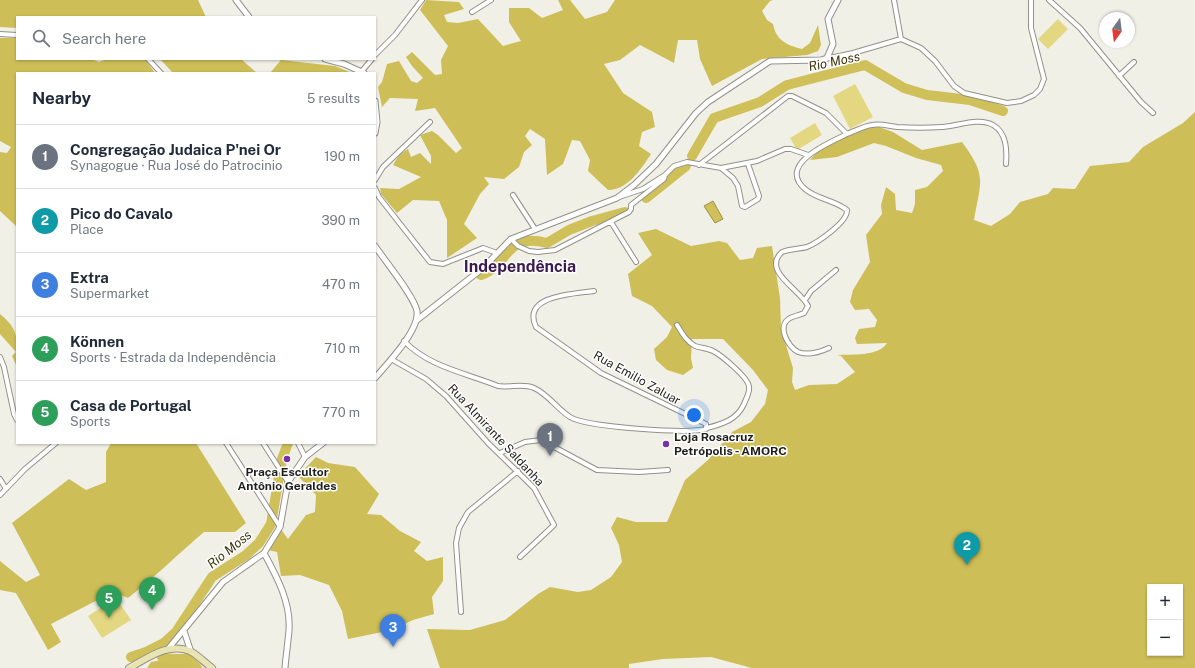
<!DOCTYPE html>
<html lang="en">
<head>
<meta charset="utf-8">
<style>
	:root { --surface:#fff; --page:#f2f2f3; --text:#1f2937; --muted:#747a83; --line:#e0e1e3; --accent:#7a31a3 }
	body { margin:0; font-family:"Public Sans",sans-serif; background:var(--page); color:var(--text) }
	.controls { position:absolute; right:12px; bottom:12px; display:grid; overflow:hidden; border-radius:0px; box-shadow:0 1px 3px #0004 }
	.controls button { width:36px; height:36px; display:grid; place-items:center; padding:0; border:0; border-bottom:1px solid var(--line); background:var(--surface); color:var(--text); font:20px sans-serif }
	.compass { position:absolute; left:1099px; top:12px; width:36px; height:36px; border-radius:50%; background:var(--surface); box-shadow:0 1px 3px #0004; rotate:194deg }
	.you { position:absolute; left:694px; top:415px; width:14px; height:14px; margin:-10px; border:3px solid #fff; border-radius:50%; background:#1a73e8; box-shadow:0 0 0 6px #1a73e833 }
	.badge { display:grid; place-items:center; width:26px; height:26px; border-radius:50%; background:var(--accent); color:#fff; font-size:13px; font-weight:700 }
	.pin { position:absolute; translate:-50% -33px; filter:drop-shadow(0 1px 2px #0008) }
	.pin::after { content:''; position:absolute; top:21px; width:14px; height:12px; background:inherit; clip-path:polygon(0 0,100% 0,50% 100%) }
	.list { margin:0; padding:0; list-style:none }
	h2 { display:flex; justify-content:space-between; align-items:center; height:52px; margin:0; padding:0 16px; font-size:17px }
	h2 small { font-size:13px; font-weight:400; color:var(--muted) }
	.list li { display:grid; grid-template-columns:26px 1fr auto; gap:12px; align-items:center; box-sizing:border-box; height:64px; padding:0 16px; border-top:1px solid var(--line) }
	.list b { display:block; font-size:15px; white-space:nowrap }
	.list p { margin:0; font-size:13px; white-space:nowrap; color:var(--muted) }
	.list em { font-size:13px; font-style:normal; color:var(--muted) }
	.icon { flex:none; width:22px; height:22px; fill:none; stroke:currentColor; stroke-width:2; stroke-linecap:round; stroke-linejoin:round }
	.map { position:relative; flex:none; width:1195px; height:668px; overflow:hidden }
	.search { position:absolute; background:var(--surface); box-shadow:0 1px 3px #0004; left:16px; top:16px; width:360px; height:44px; display:flex; align-items:center; gap:10px; box-sizing:border-box; padding:0 14px; border-radius:0px; color:var(--muted); font-size:15px }
	.panel { position:absolute; background:var(--surface); box-shadow:0 1px 3px #0004; left:16px; top:72px; width:360px; height:372px; border-radius:0px }
	.map>svg:first-child { display:block }
	.green { fill:#e4d781 }
	.forest { fill:#cdbe57; fill-rule:evenodd }
	.water { fill:#d0c05a; stroke:#9b9047 }
	.lines { fill:none; stroke-linecap:round; stroke-linejoin:round }
	.river { stroke:#d0c05a; stroke-width:10 }
	.minor-casing { stroke:#929189; stroke-width:6 }
	.tertiary-casing { stroke:#929189; stroke-width:7 }
	.secondary-casing { stroke:#929189; stroke-width:8 }
	.minor { stroke:#fff; stroke-width:4 }
	.tertiary { stroke:#fff; stroke-width:5 }
	.secondary { stroke:#eae4b3; stroke-width:6 }
	.poi-dot { fill:#7a31a3; stroke:#fff; stroke-width:1.5 }
	.labels { text-anchor:middle; stroke-width:3; stroke-linejoin:round; paint-order:stroke }
	.street-label { font-size:12px; fill:#1f1f1b; stroke:#fff }
	.poi-label { font-size:12px; font-weight:bold; fill:#1f1f1b; stroke:#fff; text-anchor:start }
	.water-label { font-size:13px; font-style:italic; fill:#3c3609; stroke:#fff }
	.district-label { font-size:16px; font-weight:bold; fill:#3c1950; stroke:#fff }
</style>
</head>
<body>
<div class="map">
<svg width="1195" height="668" viewBox="0 0 1195 668">
	<rect width="100%" height="100%" fill="#f1f0e7"/>
	<path class="green" d="M1058 19 1068 29 1048 49 1038 39Z
		M855 84 873 117 850 129 833 96Z
		M815 123 822 135 797 150 790 138Z
		M116 598 131 620 102 638 88 616Z"/>
	<path class="forest" d="M0 0H198L206 17H17V28L0 27Z
		M426 0 459 2 464 9 444 15 447 22 458 23 478 19 503 46 521 41 509 22V8H529L542 18 563 10 558 0H570L585 19 607 12 615 0H773L770 1 762 11 767 20 773 24C776 40 786 45 802 49L810 43 818 25 821 45 818 51 807 55 762 59 712 86 700 59 697 40H678L674 63 640 45 620 60 604 64 623 93 652 112 655 127 642 132 639 146 651 154C641 169 628 190 608 190L588 171 590 160 580 141 572 140 563 164 547 175 545 139 530 129 525 136 532 145 524 152 519 167 504 179 484 177 489 184 480 194 464 224 477 238 447 258V220L439 201 413 200 397 213 381 194 380 188 399 189 421 177 393 165 399 155 408 149 411 157 420 153 431 164V156L420 135 432 131 438 135 456 153 462 148 435 108 415 111 418 99 390 98 382 107 378 87 382 82 387 64 399 61 411 81 417 83 423 78 412 66 406 57 412 52 435 75 442 74 441 60 448 46 420 10Z
		M0 38H17V59H91L99 62 107 59H145L155 73H17V227L0 211V152L7 153 11 147 0 141Z
		M160 59H241L257 73H173Z
		M281 60 335 66 352 73H270Z
		M1195 112V668H752L711 657 663 659 629 664V668H440L427 629 470 630 505 620 538 594 550 587 578 592 591 590 611 577 622 562 619 545 611 528 617 517 636 522H667L685 480 708 460 732 432 751 422 765 404 768 390 753 370 723 339H692L691 358 693 368 683 375 667 370 656 360 654 349 667 337 672 327 652 306 632 296 628 274 652 255 638 233 656 229 691 246 719 241 727 243 740 260 753 258 757 248 772 246 780 298 781 329 793 368 792 382 795 390 809 385 837 384 855 372 841 356 837 355C852 354 878 357 887 343L857 344 855 338 859 329 875 327 877 320 869 309 855 310 850 302 853 290 870 262 866 235 882 214 881 205 886 187 895 194 896 210 912 213 915 204V190L927 187 943 171 941 165 916 158 886 146 874 143 837 157 810 160 826 142 854 130 879 127 893 132 922 150 962 142C987 176 981 180 974 220L991 226 1010 214 1020 202 1048 194 1053 188 1075 189 1090 166 1129 162 1143 147 1183 123ZM1150 587H1180V653H1150Z
		M0 314C21 331 17 342 17 367L12 356 16 352 0 334Z
		M111 443H196L246 523 235 532H204C178 554 155 577 128 598L113 592 51 624 61 642 48 650 16 593 0 590V561L26 582 40 575 12 523 69 479 86 490 106 482V452Z
		M316 457 328 463 355 467 379 494 367 514 381 515 400 531 421 542 414 551 427 561 443 557V581L432 597 434 614 413 620 392 630 348 639 342 611 329 585 300 575 281 576 277 552 268 550 280 528 288 539 306 515 315 512 316 495 298 476Z
		M172 658 194 665 193 668H147L151 662Z"/>
	<path class="water" d="M713 201 723 219 715 223 704 206Z"/>
	<g class="lines">
		<path class="river" d="M692 156 714 118 760 102 787 85 865 65 904 88 927 95 970 100 1003 111
			M646 198 686 166
			M481 275C511 264 504 232 547 243L569 230 592 221 625 212
			M131 657 146 652 164 643 176 632 212 577 246 555 259 543 271 524 282 459 288 443
			M162 657C172 661 179 658 189 659L197 668"/>
		<g class="minor-casing">
			<path id="minor" d="M894 0 901 39
				M1049 0 1080 28 1141 102 1153 113
				M472 12 491 0
				M0 34 17 35
				M375 55 395 35 422 0
				M148 59 161 73
				M825 59 853 53 901 39 921 48 935 61 954 86 964 93 1007 103 1021 101 1034 95 1040 89 1044 79 1031 28V0
				M362 71 372 59
				M1119 76 1134 62
				M699 165 788 96H792L826 113 847 134C855 131 864 126 872 125 881 123 888 126 897 127 911 128 928 128 942 127 958 126 979 117 993 125 1007 133 1007 151 1006 164
				M721 168 757 161 785 149H791L808 155
				M375 180 383 167 430 122
				M375 188 379 197 430 262 443 264 483 248 497 253
				M513 195 535 229
				M619 197 643 189 665 175 674 166 687 162 721 168 733 178 738 186 742 206 745 207 758 199 759 196 748 164
				M611 222 636 262
				M511 239 518 246 529 251 538 252 555 250 629 212 631 209V205L664 179 665 175
				M805 300 811 291 836 270
				M677 325C682 333 686 341 695 346 701 348 707 348 713 351 721 355 749 378 749 387 750 392 746 399 744 404 737 420 722 424 707 428
				M404 341C429 367 466 373 498 386 510 388 523 383 534 388 548 394 557 409 570 417 586 427 686 434 706 429V424L601 373 536 327C521 295 574 294 594 291
				M829 348C820 352 808 356 798 352 788 347 776 326 790 318 794 316 800 315 804 313L808 306C801 290 761 271 782 252 790 249 799 249 807 247 817 243 848 222 847 210L844 208C832 200 815 198 805 189 776 164 831 142 847 134
				M0 357 4 367 14 414 17 420
				M391 359 426 379 446 396 488 443 534 488 554 525 520 557
				M226 443 280 527
				M263 443 288 482
				M298 443 305 457
				M500 453 525 442 541 440 597 470 639 472 668 470
				M0 479 6 489
				M0 495 25 469 56 443
				M461 612 456 543 459 528 468 512 518 471"/>
		</g>
		<g class="tertiary-casing">
			<path id="tertiary" d="M236 0 249 17
				M325 59 344 64 364 73
				M375 101 377 122 375 133
				M375 246C385 261 414 296 417 311 420 330 387 364 375 378
				M417 320 483 268 511 239 617 198 634 185 656 164 696 113 708 102 770 61 821 60 827 58 833 44 828 19 838 0
				M264 553C277 577 291 603 289 630 288 643 286 655 285 668
				M184 631 191 652
				M168 649 223 582 264 553 280 527 288 482 305 457 323 443"/>
		</g>
		<g class="secondary-casing">
			<path id="secondary" d="M129 668C148 658 168 642 190 651 198 655 205 663 212 668"/>
		</g>
		<use href="#minor" class="minor"/>
		<use href="#tertiary" class="tertiary"/>
		<use href="#secondary" class="secondary"/>
	</g>
	<g class="poi-dot">
		<circle cx="666" cy="444" r="4"/>
		<circle cx="287" cy="459" r="4"/>
	</g>
	<g class="labels">
		<g class="street-label">
			<text transform="translate(637 378) rotate(29)" y="4">Rua Emilio Zaluar</text>
			<text transform="translate(496 435) rotate(47)" y="4">Rua Almirante Saldanha</text>
		</g>
		<g class="poi-label">
			<text x="674" y="441">Loja Rosacruz<tspan x="674" dy="14">Petrópolis - AMORC</tspan></text>
			<text x="287" y="476" text-anchor="middle">Praça Escultor<tspan x="287" dy="14">Antônio Geraldes</tspan></text>
		</g>
		<g class="water-label">
			<text transform="translate(834 61) rotate(-12)" y="5">Rio Moss</text>
			<text transform="translate(229 549) rotate(-39)" y="5">Rio Moss</text>
		</g>
		<g class="district-label">
			<text x="520" y="272">Independência</text>
		</g>
	</g>
</svg>
<div class="controls">
<button>+</button>
<button>−</button>
</div>
<svg class="compass" viewBox="-18 -18 36 36"><path d="M0-13l5 13h-10z" fill="#e53935"/><path d="M0 13l5-13h-10z" fill="#747a83"/></svg>
<div class="you"></div>
<div class="pin badge" style="left:550px;top:456px;background:#6b7280">1</div>
<div class="pin badge" style="left:967px;top:565px;background:#0f9aa8">2</div>
<div class="pin badge" style="left:393px;top:647px;background:#3f7fe0">3</div>
<div class="pin badge" style="left:152px;top:610px;background:#2e9e5b">4</div>
<div class="pin badge" style="left:109px;top:618px;background:#2e9e5b">5</div>
<div class="search"><svg class="icon" aria-label="search" viewBox="0 0 24 24"><circle cx="10" cy="10" r="6"/><path d="M15 15l6 6"/></svg>Search here</div>
<section class="panel">
<h2>Nearby<small>5 results</small></h2>
<ul class="list">
<li><span class="badge" style="background:#6b7280">1</span><div><b>Congregação Judaica P'nei Or</b><p>Synagogue · Rua José do Patrocinio</p></div><em>190 m</em></li>
<li><span class="badge" style="background:#0f9aa8">2</span><div><b>Pico do Cavalo</b><p>Place</p></div><em>390 m</em></li>
<li><span class="badge" style="background:#3f7fe0">3</span><div><b>Extra</b><p>Supermarket</p></div><em>470 m</em></li>
<li><span class="badge" style="background:#2e9e5b">4</span><div><b>Können</b><p>Sports · Estrada da Independência</p></div><em>710 m</em></li>
<li><span class="badge" style="background:#2e9e5b">5</span><div><b>Casa de Portugal</b><p>Sports</p></div><em>770 m</em></li>
</ul>
</section>
</div>
</body>
</html>
